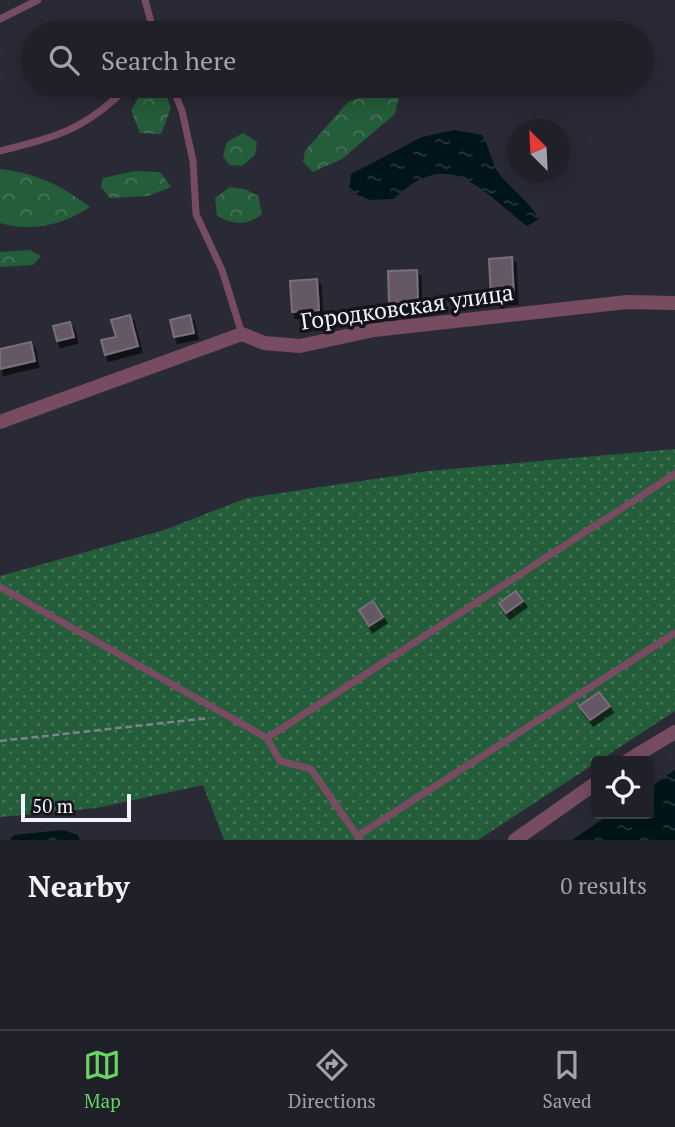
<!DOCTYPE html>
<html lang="en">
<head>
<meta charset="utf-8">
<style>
	:root { --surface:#1f2028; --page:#272830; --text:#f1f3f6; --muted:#a1a3a8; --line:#3c3e45; --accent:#69d464 }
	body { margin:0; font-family:"PT Serif",serif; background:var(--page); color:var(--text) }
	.controls { position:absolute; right:21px; bottom:21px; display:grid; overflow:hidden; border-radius:7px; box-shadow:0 4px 18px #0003 }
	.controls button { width:63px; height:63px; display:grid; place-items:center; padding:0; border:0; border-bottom:2px solid var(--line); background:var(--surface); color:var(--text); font:35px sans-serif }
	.compass { position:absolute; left:507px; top:119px; width:63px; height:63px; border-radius:50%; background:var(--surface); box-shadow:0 4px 18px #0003; rotate:336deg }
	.scale { position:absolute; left:21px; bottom:18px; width:110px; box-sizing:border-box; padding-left:7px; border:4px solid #f2f2fb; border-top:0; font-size:19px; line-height:24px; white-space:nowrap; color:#f2f2fb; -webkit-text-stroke:5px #131319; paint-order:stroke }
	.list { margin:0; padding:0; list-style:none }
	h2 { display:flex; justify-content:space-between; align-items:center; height:91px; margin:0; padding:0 28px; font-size:30px }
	h2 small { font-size:23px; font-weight:400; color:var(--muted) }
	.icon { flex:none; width:38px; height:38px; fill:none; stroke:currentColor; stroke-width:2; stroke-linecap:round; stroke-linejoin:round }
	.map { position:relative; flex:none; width:675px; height:840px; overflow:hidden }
	.search { position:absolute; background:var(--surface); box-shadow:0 4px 18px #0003; left:21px; right:21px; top:21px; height:77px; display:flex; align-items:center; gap:18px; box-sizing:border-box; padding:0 24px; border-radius:38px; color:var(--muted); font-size:26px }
	.sheet { height:189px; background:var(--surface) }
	nav { display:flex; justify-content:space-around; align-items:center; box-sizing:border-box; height:98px; border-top:2px solid var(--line); background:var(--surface); font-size:19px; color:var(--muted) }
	nav a { display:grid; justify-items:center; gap:4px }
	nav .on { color:var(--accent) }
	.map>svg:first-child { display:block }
	.forest { fill:url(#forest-crowns) }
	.garden { fill:url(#garden-dots) }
	.water { fill:url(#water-ripples) }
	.building { fill:#645964; stroke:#796e7a; stroke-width:2; filter:url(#shadow) }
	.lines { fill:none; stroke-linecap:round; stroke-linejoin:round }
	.path { stroke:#80818c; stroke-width:2.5; stroke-dasharray:7 3.5; stroke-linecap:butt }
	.lane { stroke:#784c60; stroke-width:7 }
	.street { stroke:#784c60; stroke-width:14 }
	.labels { text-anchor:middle; stroke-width:7; stroke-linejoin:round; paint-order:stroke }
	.street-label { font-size:23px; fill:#f2f2fb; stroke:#131319 }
</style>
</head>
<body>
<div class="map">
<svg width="675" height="840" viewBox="0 0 675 840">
	<defs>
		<pattern id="forest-crowns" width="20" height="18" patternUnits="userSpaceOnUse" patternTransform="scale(1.75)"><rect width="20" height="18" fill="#245d39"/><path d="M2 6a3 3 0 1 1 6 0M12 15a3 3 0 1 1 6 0" fill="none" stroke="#447557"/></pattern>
		<pattern id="garden-dots" width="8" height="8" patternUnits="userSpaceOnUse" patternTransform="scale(1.75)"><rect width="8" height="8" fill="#245d39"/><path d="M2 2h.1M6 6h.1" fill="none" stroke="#447557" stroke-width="1.8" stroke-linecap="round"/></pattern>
		<pattern id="water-ripples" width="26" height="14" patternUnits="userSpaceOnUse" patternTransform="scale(1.75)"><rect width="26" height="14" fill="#001519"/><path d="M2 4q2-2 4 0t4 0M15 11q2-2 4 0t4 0" fill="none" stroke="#26383b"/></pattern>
		<filter id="shadow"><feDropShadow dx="3.5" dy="6" stdDeviation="0" flood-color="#0009"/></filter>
	</defs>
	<rect width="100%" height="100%" fill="#292a36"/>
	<path class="forest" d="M157 86H163L171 108 161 134 140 133 131 110 143 90Z
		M387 88 399 97 395 114 342 159 313 172 303 162 305 151 348 102Z
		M243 133 257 142 255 155 242 166 229 165 223 156 227 142Z
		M0 169C36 173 61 185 90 207 63 225 32 232 0 223Z
		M135 171 160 172 171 187 148 196 110 198 101 187 103 178Z
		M230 187 245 189 258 196 262 214C247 226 234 225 217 216L215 198Z
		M30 250 41 256 33 265 0 267V252Z"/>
	<path class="garden" d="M675 449V711L478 840H224L203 785 97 808 0 817V576L164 530 247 498 428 471Z"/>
	<path class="water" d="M454 130 482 135C489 147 493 165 497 171 511 189 528 200 539 219L527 226C479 189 449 145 394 199L370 200 349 191 351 174 422 137Z
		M675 770V840H572L610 814H649V788Z
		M63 830 78 835 80 840H8L15 835Z"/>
	<path class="building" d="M512 257 514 298 491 299 489 259Z
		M417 270 418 302 389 303 388 271Z
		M317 279 319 310 292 312 290 281Z
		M130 315 138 346 105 355 101 340 116 337 111 320Z
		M190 315 194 333 174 337 170 320Z
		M70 322 74 337 57 341 53 326Z
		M31 342 35 361 0 369V349Z
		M516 591 523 601 506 613 499 603Z
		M373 601 383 617 369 626 359 610Z
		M599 692 610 706 590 720 579 706Z"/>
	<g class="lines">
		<path class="path" d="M0 741 209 718"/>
		<path class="lane" d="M145 0 154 33
			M0 19 38 0
			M172 86 182 111 193 161 196 214 222 270 242 334
			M0 151C59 136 84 130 129 86
			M0 587 267 738 280 761 311 769 360 840
			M267 738 675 474
			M357 836 675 633"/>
		<path class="street" d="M0 422 242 334 264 343 300 346 374 330 627 302 675 303
			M627 761 675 732
			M515 840 596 783"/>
	</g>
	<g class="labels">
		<g class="street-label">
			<text transform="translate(407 307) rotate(-8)" y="8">Городковская улица</text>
		</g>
	</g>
</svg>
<div class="controls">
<button><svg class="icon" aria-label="locate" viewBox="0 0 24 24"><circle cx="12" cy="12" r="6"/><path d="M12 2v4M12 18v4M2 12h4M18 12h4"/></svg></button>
</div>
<svg class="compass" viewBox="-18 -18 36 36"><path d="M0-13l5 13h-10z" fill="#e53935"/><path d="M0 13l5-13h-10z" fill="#a1a3a8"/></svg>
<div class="scale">50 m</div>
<div class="search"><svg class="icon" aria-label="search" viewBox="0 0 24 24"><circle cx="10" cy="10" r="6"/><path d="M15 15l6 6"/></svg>Search here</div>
</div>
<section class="sheet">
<h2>Nearby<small>0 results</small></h2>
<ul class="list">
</ul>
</section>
<nav>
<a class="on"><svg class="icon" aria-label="map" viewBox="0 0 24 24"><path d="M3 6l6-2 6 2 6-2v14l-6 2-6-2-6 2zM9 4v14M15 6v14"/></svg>Map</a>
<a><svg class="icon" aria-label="directions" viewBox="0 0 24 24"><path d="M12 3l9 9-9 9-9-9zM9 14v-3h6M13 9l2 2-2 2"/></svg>Directions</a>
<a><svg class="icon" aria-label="saved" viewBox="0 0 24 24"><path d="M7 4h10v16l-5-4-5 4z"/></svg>Saved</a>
</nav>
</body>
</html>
